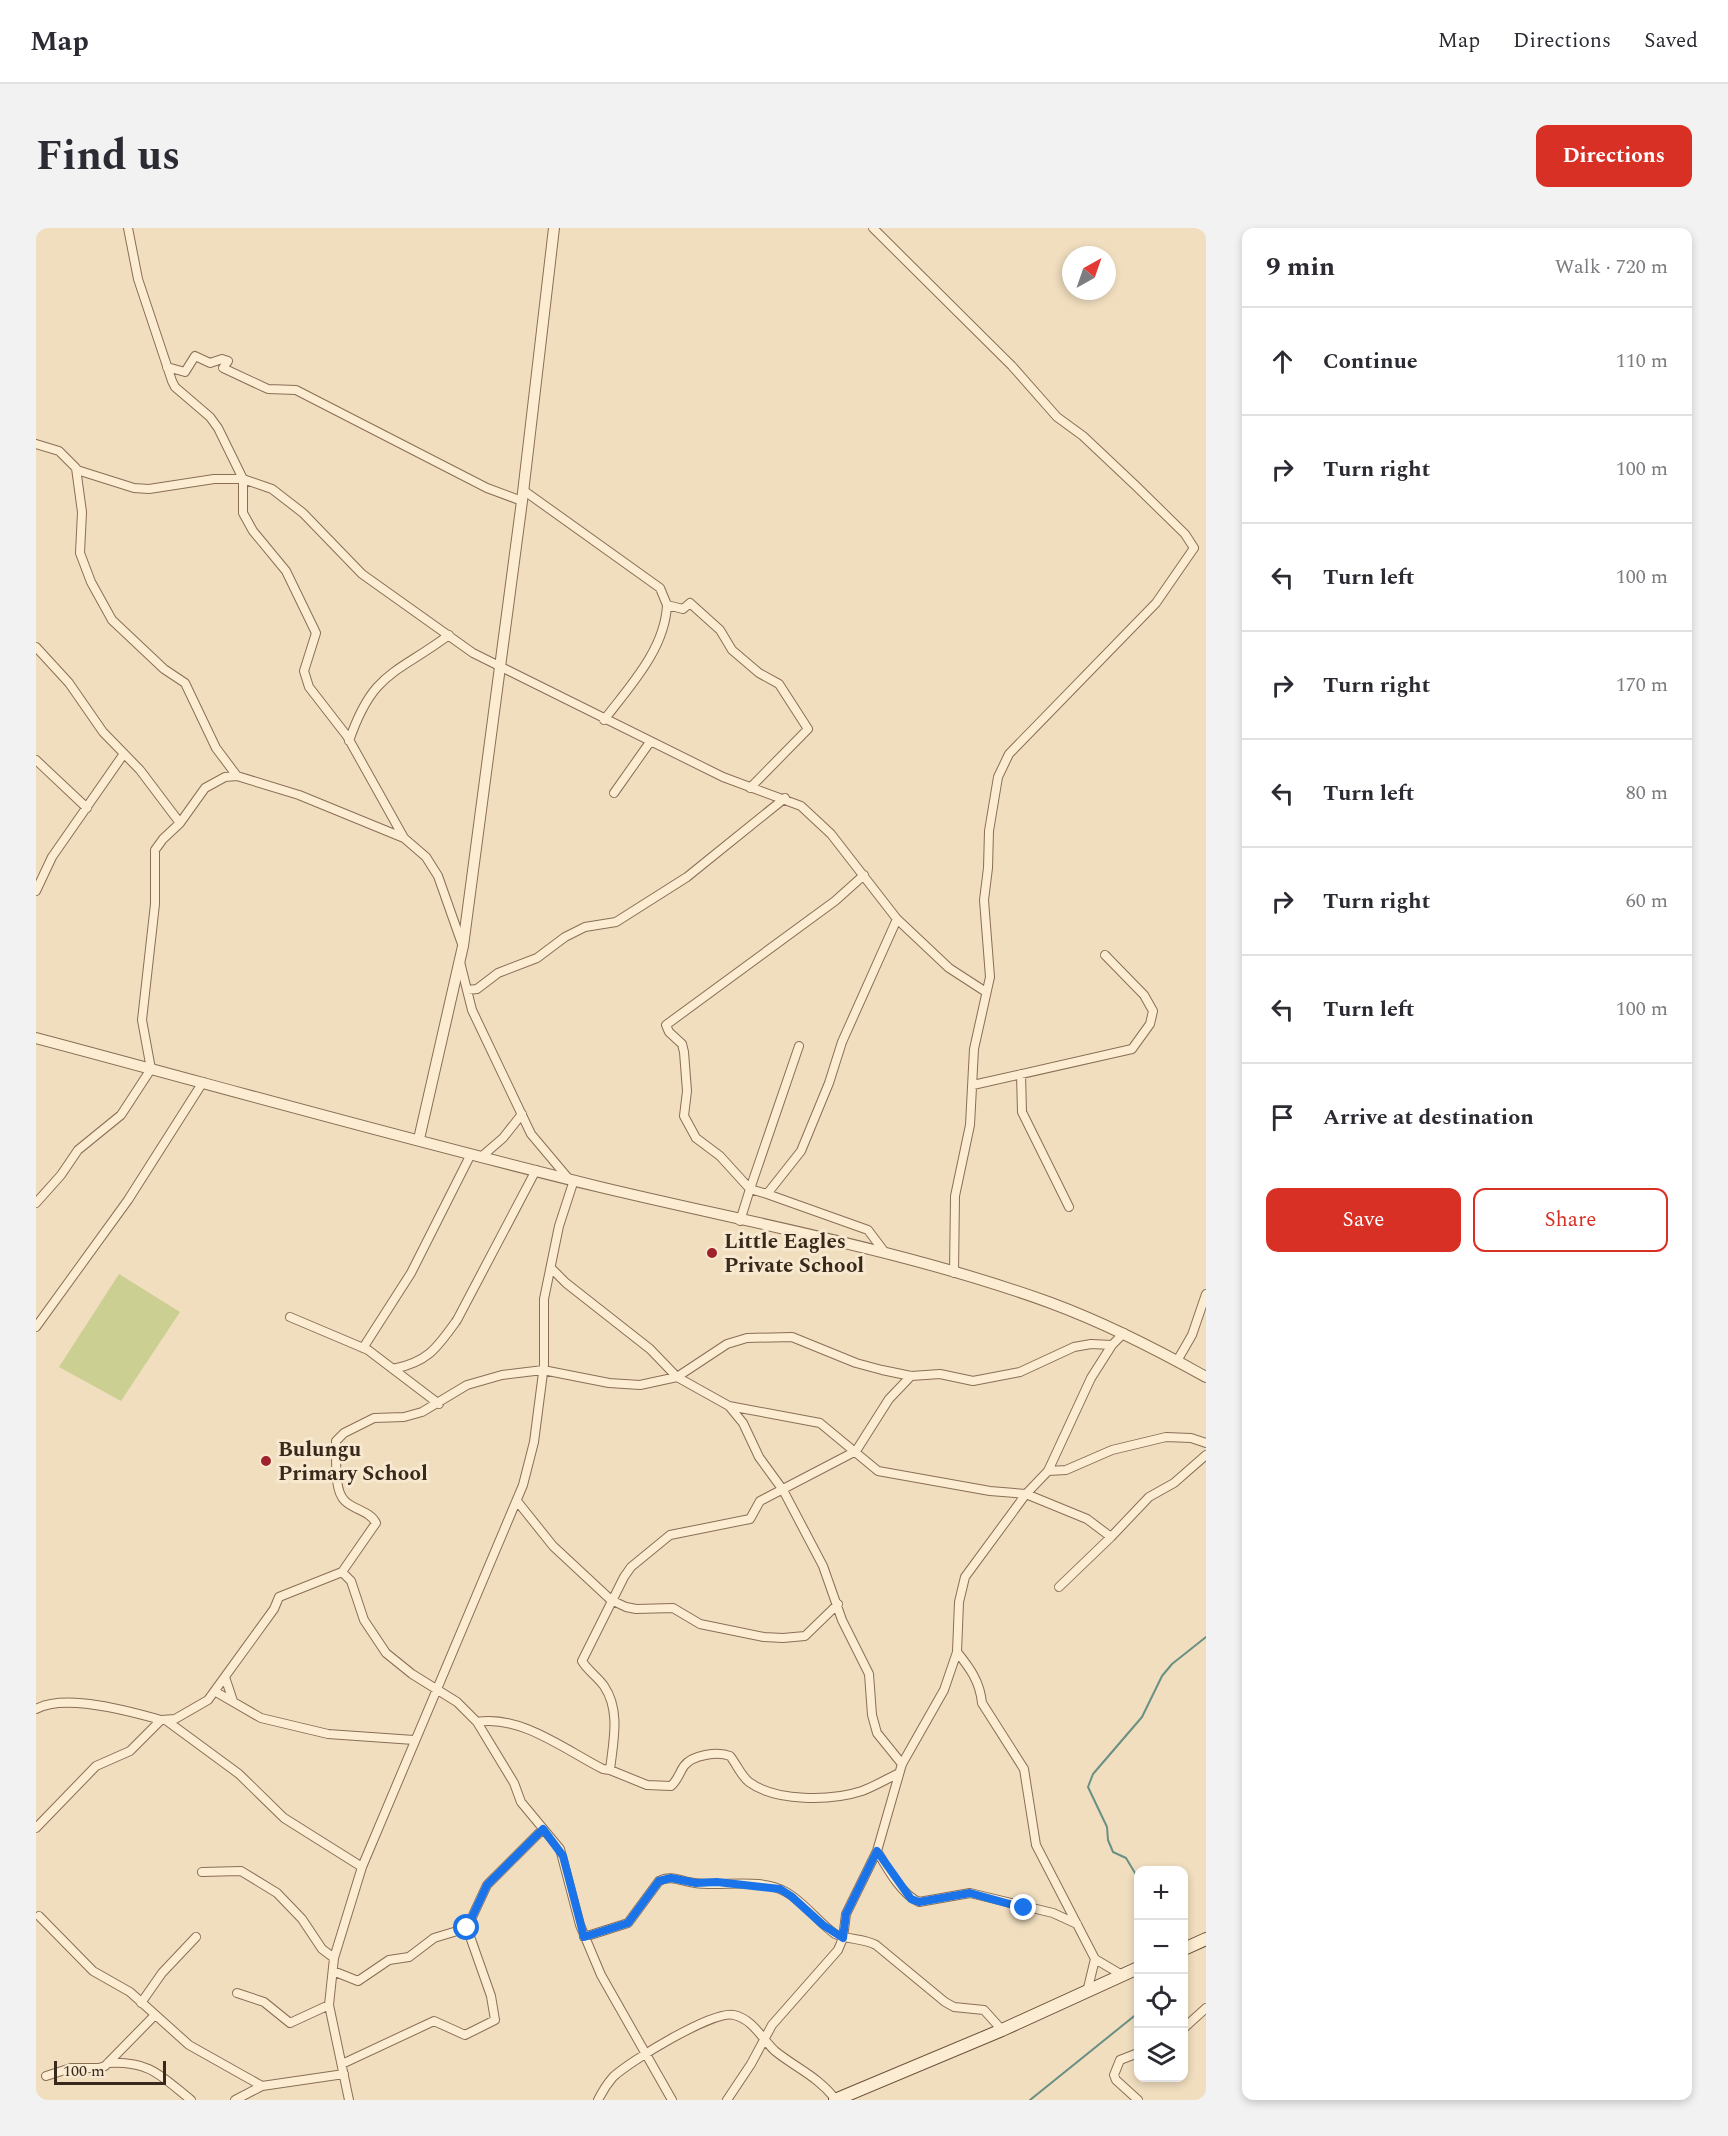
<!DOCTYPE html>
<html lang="en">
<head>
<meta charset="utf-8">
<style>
	:root { --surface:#fff; --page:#f2f2f3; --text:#2b2b33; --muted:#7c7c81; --line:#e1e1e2; --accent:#d93025 }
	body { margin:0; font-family:Spectral,serif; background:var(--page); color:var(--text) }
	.controls { position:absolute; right:18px; bottom:18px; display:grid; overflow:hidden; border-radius:12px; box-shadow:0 3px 9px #0003 }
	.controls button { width:54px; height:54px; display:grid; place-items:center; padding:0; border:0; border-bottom:2px solid var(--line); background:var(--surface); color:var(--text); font:30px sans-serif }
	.compass { position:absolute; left:1026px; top:18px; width:54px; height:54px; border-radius:50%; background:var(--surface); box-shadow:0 3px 9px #0003; rotate:40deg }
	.scale { position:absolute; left:18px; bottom:15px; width:112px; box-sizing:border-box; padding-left:6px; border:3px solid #39281c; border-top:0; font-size:16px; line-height:21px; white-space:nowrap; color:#39281c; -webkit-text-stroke:4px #f7e9cf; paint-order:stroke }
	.stop { position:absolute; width:18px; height:18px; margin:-14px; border:4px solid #1a73e8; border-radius:50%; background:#fff }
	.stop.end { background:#1a73e8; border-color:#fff; box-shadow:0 2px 6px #0008 }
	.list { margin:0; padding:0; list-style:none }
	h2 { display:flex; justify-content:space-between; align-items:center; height:78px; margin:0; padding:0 24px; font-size:26px }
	h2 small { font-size:20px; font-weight:400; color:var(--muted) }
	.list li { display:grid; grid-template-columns:39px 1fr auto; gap:18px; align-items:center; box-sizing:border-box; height:108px; padding:0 24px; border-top:2px solid var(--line) }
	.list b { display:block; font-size:22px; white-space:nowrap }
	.list em { font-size:20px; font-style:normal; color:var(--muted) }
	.actions { display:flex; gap:12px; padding:18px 24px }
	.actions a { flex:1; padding:14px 0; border:2px solid var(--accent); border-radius:12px; text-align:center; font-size:21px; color:var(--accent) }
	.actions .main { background:var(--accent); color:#fff }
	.icon { flex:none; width:33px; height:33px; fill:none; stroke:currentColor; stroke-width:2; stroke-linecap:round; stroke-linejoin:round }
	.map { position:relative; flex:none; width:1170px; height:1872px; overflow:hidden; border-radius:12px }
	header { display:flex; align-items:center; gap:36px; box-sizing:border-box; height:84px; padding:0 30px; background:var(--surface); border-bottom:2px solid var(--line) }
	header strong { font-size:28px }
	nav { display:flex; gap:33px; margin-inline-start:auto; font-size:21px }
	.intro { display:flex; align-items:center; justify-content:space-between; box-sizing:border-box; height:144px; padding:0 36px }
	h1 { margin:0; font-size:42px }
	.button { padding:15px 27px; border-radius:12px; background:var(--accent); color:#fff; font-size:21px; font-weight:700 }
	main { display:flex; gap:36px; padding:0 36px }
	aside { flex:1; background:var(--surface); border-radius:12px; box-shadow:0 3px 9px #0003 }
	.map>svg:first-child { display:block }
	.green { fill:#cccf92 }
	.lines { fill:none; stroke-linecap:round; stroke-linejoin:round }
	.stream { stroke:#699084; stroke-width:2 }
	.minor-casing { stroke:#8a6e56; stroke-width:10 }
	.tertiary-casing { stroke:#8a6e56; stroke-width:12 }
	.secondary-casing { stroke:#6c4f39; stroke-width:14 }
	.minor { stroke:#fbecd2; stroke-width:8 }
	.tertiary { stroke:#fbecd2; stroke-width:10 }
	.secondary { stroke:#fbecd2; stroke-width:12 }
	.route { stroke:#1a73e8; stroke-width:8 }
	.poi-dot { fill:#9d222b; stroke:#f7e9cf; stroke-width:2 }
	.labels { text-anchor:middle; stroke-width:6; stroke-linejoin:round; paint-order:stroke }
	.poi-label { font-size:21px; font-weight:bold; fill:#39281c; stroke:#f7e9cf; text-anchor:start }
</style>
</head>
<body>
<header>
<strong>Map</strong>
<nav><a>Map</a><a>Directions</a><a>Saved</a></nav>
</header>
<div class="intro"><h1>Find us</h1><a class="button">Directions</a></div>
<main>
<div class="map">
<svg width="1170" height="1872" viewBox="0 0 1170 1872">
	<rect width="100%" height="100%" fill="#f1debf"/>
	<path class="green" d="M83 1046 144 1084 85 1173 23 1139Z"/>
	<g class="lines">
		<path class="stream" d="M1102 1650 1090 1630 1077 1624 1072 1612 1071 1599 1052 1559 1057 1546 1106 1489 1126 1448 1136 1436 1170 1409
			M994 1872 1102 1785"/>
		<g class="minor-casing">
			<path id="minor" d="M92 0 102 51 136 153 139 159 174 189 182 200 207 251V285L217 303 250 343 280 405 268 443 273 459 311 508 368 610 390 629 402 648 426 716
				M837 0 976 138 1021 189 1047 208 1100 258 1149 306 1158 320 1120 375 973 526 962 549 953 603 952 640 948 672 954 749 938 821 934 897 919 968 918 1045
				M131 139 149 144 159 128 174 135 186 131 192 133 187 140 232 161 260 162 451 260 486 273
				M0 216 23 223 40 240 46 284 44 325 55 354 76 392 128 441 149 455 180 520 201 548
				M41 242 98 260 113 261 178 251H207L236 261 267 285 326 346 437 425 687 549 765 578 795 606 861 691 913 740 950 764
				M487 262 624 360 631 377 647 381 654 375 684 402 696 422 723 445 743 456 772 501 714 560
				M0 419 33 455 67 504 104 542 144 595
				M568 492C594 458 629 421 631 377
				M313 513C337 443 359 447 413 407
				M0 532 51 580
				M578 565 614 514
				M0 663 16 629 87 527
				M424 734 436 782 495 906 532 950
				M431 762 441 761 462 745 501 730 529 709 549 699 580 694 651 649 749 570
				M763 818 714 961 684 928 660 910 648 888 651 863 648 824 646 816 633 804 630 797 799 673 828 647
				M985 846 986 884 1033 979
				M937 857 1096 821 1114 796 1117 783 1108 767 1069 727
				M445 929 467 910 486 886
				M731 966 832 1002 850 1026
				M0 975 25 947 42 922 85 887 115 841 106 792 119 676V622L127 611 144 595 169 560 189 549 201 548 263 567 368 610
				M704 993 714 961 731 966 765 923 793 855 806 814 861 691
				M515 1040 530 1055 614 1121 641 1149 693 1178 707 1195 723 1229 747 1262 787 1338 806 1392 833 1446 836 1487 841 1505 866 1536
				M254 1089 332 1122 403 1176
				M0 1099 92 972 167 854
				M327 1120 375 1045 435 926
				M1141 1133 1156 1107 1170 1066
				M357 1141C392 1134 401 1120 421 1092L500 942
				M693 1178 784 1195 842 1243 954 1263 990 1266 1051 1291 1075 1309 1113 1269 1138 1255 1170 1227
				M1012 1243 1030 1242 1076 1222 1130 1209 1155 1210 1170 1215
				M481 1273 517 1318 575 1372 590 1379 600 1381 637 1380 664 1396 728 1409 747 1410 769 1408 802 1376
				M306 1344 315 1353 328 1392 350 1425 376 1446 421 1474 441 1494 478 1555 485 1574 524 1621 544 1697 565 1747 636 1872
				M1023 1359 1075 1309
				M921 1424C934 1440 944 1454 946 1475L988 1541 1000 1617 1059 1731 1086 1747
				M189 1449 197 1473
				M180 1464 225 1490 292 1506 378 1512
				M0 1481C29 1465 94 1483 125 1492
				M131 1493 203 1546 248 1590 326 1639
				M441 1494C484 1486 531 1523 567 1541L574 1542C577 1514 585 1483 568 1458 562 1449 551 1442 546 1433L588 1349 595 1339 634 1307 714 1291 724 1273 820 1223 853 1171 875 1148
				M574 1542 611 1557 635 1558C642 1552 643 1545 648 1538 656 1527 682 1523 694 1528 700 1535 705 1548 713 1554 740 1574 795 1573 826 1563 839 1558 851 1551 863 1545
				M0 1600 60 1538 94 1523 125 1492 139 1491 172 1472 238 1381 243 1369 306 1344 340 1295C334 1283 318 1282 309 1273 297 1262 301 1229 300 1213L308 1205 338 1190 368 1189 386 1184 431 1157 466 1147 507 1142 573 1155 604 1157 641 1149 691 1116 711 1110 756 1109 820 1135 846 1142 875 1148 904 1146 937 1153 984 1144 1038 1119 1055 1116 1076 1117
				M841 1623C851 1640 865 1666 883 1674L934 1665 1017 1685 1041 1696
				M166 1644 205 1643 241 1665 266 1691 286 1721 298 1730
				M3 1688 57 1743 94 1764 153 1817 226 1858 308 1846
				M548 1709 592 1695 623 1653C636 1646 646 1654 659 1655 687 1659 724 1649 750 1664 768 1674 782 1694 799 1706 812 1712 827 1710 840 1717L909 1774 918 1779 948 1782 966 1802
				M297 1743 322 1753 353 1732 373 1729 398 1710 431 1700 451 1657 507 1601
				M1051 1764 1059 1731
				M201 1765 228 1774 254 1795 293 1777
				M105 1775 126 1745 160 1709
				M1148 1800 1170 1780
				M72 1835C114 1833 124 1847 155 1872
				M306 1836 398 1793 429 1807 459 1792 455 1768 431 1700
				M10 1848 35 1840H63L69 1838 118 1788
				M199 1872 226 1858
				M313 1872 293 1777 298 1730 326 1639 487 1257 498 1214 508 1137V1071L523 998 538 952
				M562 1872C566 1864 571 1856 577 1849 594 1833 677 1782 698 1787 718 1792 725 1810 739 1823 760 1840 783 1849 800 1872
				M691 1872 715 1836 736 1797 802 1722 807 1710 810 1686 841 1623 866 1536 908 1462 921 1424 923 1374 929 1349 990 1266 1012 1243 1055 1150 1076 1117 1088 1105
				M1102 1872 1080 1852 1078 1847 1084 1832 1102 1825"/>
		</g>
		<g class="tertiary-casing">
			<path id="tertiary" d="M0 810C188 860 375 913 564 959 714 995 869 1022 1015 1075 1069 1095 1120 1121 1170 1149
				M383 911 427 718 486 273 518 0"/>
		</g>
		<g class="secondary-casing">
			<path id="secondary" d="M1148 1721 1170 1711
				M799 1872 966 1802 1102 1740"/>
		</g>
		<use href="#minor" class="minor"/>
		<use href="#tertiary" class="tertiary"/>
		<use href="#secondary" class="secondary"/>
	</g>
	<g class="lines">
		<path class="route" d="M431 1700 451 1657 507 1601 527 1628 548 1709 592 1695 623 1653 635 1650 660 1655 681 1654 744 1661 755 1668 787 1697 807 1710 810 1686 841 1623 875 1671 883 1674 934 1665 988 1680"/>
	</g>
	<g class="poi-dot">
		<circle cx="676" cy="1025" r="6"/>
		<circle cx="230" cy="1233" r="6"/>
	</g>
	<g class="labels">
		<g class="poi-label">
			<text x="688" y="1020">Little Eagles<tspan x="688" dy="24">Private School</tspan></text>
			<text x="242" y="1228">Bulungu<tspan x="242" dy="24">Primary School</tspan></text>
		</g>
	</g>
</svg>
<div class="controls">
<button>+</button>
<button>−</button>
<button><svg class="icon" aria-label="locate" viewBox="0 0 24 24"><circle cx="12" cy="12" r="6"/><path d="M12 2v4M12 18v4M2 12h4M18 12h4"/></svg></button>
<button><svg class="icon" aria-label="layers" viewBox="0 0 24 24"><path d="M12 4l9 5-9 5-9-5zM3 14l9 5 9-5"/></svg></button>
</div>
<svg class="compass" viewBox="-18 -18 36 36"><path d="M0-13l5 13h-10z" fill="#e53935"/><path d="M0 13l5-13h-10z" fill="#7c7c81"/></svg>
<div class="scale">100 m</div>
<div class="stop" style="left:431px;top:1700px"></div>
<div class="stop end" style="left:988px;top:1680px"></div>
</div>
<aside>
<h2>9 min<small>Walk · 720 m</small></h2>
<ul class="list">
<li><svg class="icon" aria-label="ahead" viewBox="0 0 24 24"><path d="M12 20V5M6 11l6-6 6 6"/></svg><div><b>Continue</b></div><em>110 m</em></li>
<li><svg class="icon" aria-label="right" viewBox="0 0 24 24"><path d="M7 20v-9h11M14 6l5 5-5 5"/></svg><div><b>Turn right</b></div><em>100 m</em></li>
<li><svg class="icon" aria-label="left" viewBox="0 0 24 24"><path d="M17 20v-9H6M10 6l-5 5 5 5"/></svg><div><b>Turn left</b></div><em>100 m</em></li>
<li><svg class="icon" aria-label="right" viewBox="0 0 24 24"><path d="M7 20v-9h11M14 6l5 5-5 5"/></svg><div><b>Turn right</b></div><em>170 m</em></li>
<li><svg class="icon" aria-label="left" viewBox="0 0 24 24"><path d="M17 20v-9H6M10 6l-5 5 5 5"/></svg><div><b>Turn left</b></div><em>80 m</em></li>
<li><svg class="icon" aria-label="right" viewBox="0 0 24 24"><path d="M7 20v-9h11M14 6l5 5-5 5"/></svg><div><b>Turn right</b></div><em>60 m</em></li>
<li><svg class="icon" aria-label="left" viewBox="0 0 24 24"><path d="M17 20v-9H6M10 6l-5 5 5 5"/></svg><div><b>Turn left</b></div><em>100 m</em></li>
<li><svg class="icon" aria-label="arrive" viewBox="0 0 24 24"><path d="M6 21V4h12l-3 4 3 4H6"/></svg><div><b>Arrive at destination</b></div></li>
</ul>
<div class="actions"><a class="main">Save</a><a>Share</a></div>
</aside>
</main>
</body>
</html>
